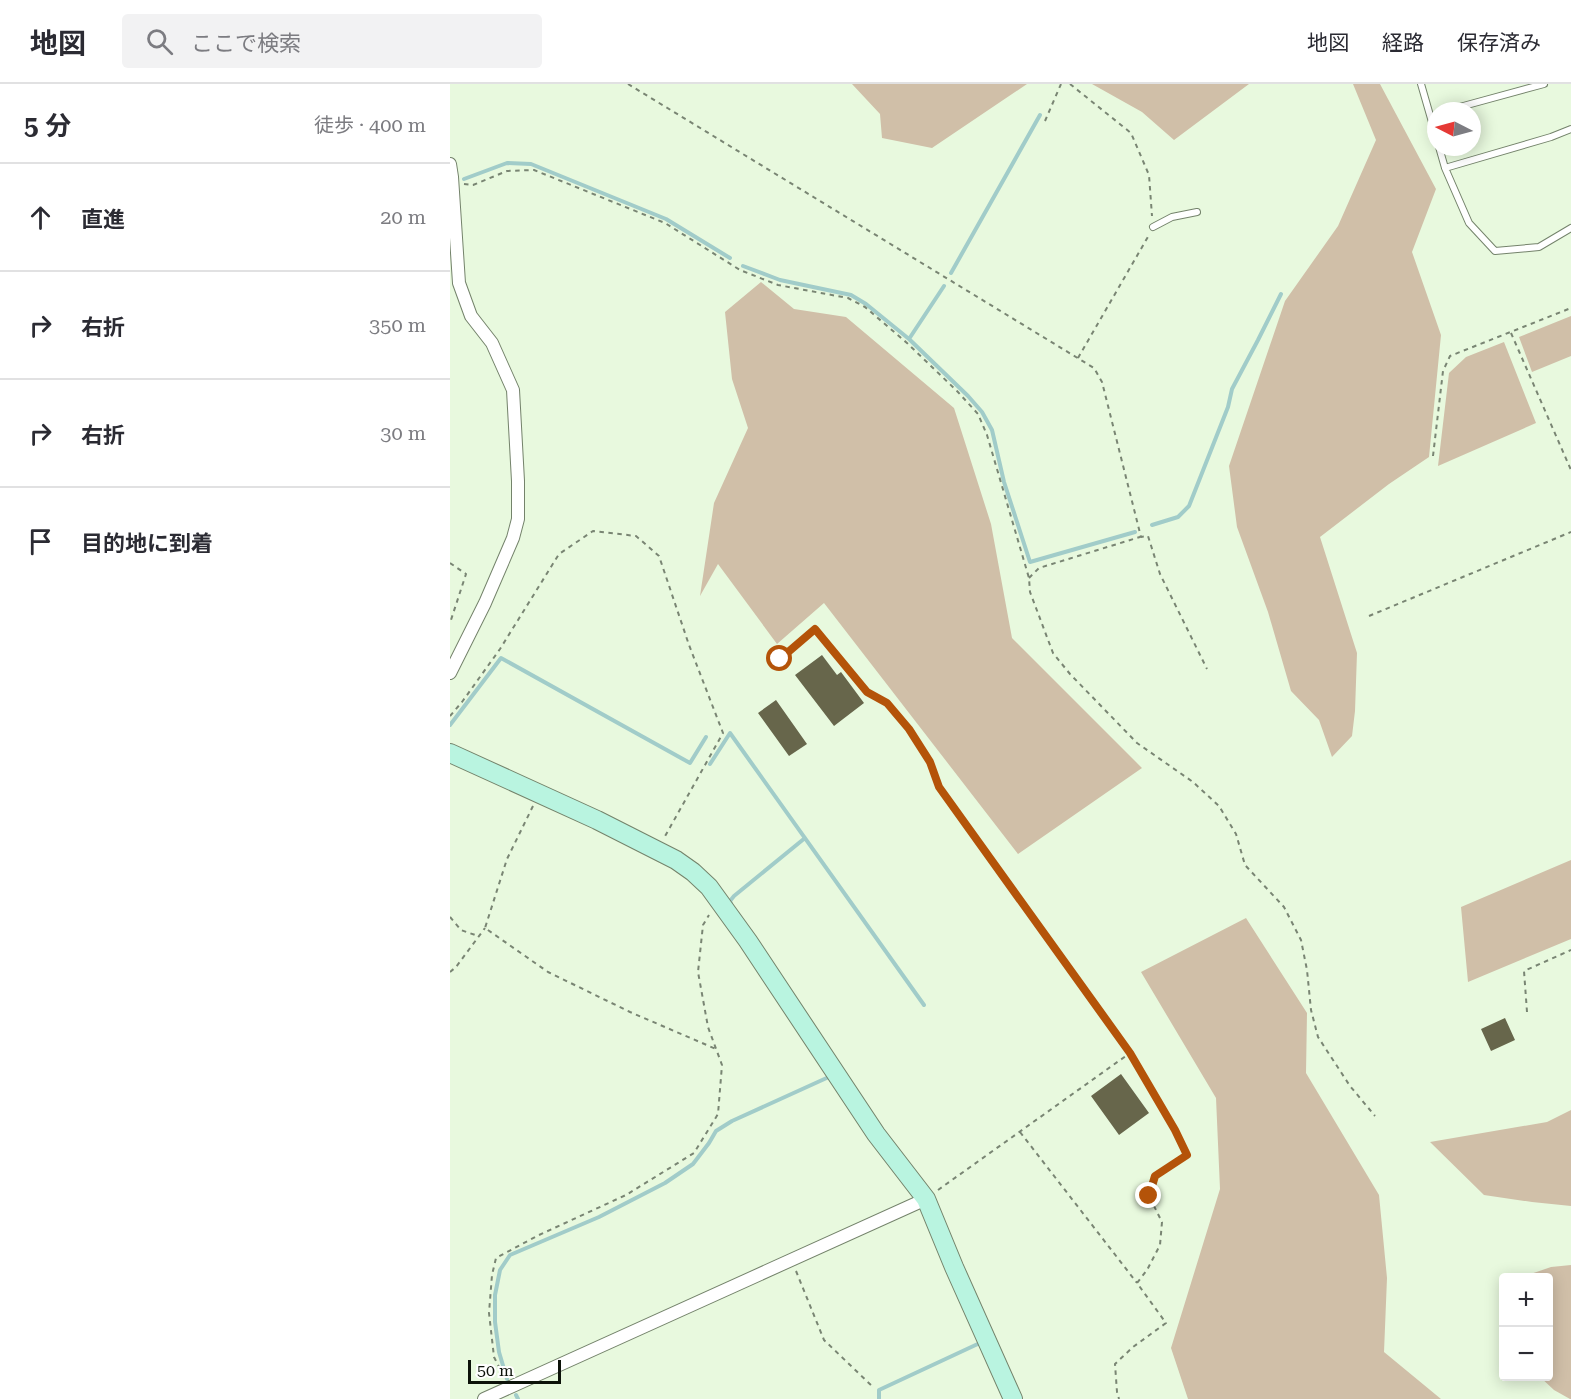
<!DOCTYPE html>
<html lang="ja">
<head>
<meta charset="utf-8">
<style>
	:root { --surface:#fff; --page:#f2f2f3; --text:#2b2b33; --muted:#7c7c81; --line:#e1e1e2 }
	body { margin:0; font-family:"Roboto Serif","Noto Sans JP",serif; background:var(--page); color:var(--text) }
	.controls { position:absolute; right:18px; bottom:18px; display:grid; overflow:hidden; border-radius:6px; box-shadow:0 3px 15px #0003 }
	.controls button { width:54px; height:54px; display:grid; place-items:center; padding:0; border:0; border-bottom:2px solid var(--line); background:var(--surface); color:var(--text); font:30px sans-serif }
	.compass { position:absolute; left:977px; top:18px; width:54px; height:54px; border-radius:50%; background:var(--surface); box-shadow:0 3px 15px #0003; rotate:276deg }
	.scale { position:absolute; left:18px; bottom:15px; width:93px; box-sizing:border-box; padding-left:6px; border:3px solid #0c1209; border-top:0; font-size:16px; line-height:21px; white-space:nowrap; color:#0c1209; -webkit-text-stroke:4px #fff; paint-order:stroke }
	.stop { position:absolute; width:18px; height:18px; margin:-14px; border:4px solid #b45309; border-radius:50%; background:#fff }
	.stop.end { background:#b45309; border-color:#fff; box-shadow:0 2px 6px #0008 }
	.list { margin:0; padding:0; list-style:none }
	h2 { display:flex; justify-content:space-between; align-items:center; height:78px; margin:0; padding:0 24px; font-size:26px }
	h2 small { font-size:20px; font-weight:400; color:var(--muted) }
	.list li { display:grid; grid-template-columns:39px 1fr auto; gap:18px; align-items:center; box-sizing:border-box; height:108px; padding:0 24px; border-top:2px solid var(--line) }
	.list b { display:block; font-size:22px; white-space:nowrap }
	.list em { font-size:20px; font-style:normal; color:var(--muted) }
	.icon { flex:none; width:33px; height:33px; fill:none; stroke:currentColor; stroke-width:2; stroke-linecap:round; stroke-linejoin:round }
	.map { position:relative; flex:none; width:1121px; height:1315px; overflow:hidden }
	header { display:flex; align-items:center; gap:36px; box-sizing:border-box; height:84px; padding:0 30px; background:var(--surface); border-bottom:2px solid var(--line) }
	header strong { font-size:28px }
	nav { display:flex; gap:33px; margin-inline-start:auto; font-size:21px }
	.search { width:420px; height:54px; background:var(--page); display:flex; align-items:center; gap:15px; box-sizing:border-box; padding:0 21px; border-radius:6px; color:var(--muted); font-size:22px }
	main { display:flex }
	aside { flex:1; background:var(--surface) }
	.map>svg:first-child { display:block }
	.green { fill:#d0bfa8 }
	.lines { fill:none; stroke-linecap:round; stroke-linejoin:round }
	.stream { stroke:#a1ccc9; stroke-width:4 }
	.building { fill:#67664b }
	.lane-casing { stroke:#74836b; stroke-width:8 }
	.street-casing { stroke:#74836b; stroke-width:14 }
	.secondary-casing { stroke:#74836b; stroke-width:20 }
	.path { stroke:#798573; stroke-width:2; stroke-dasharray:4.5 4.5; stroke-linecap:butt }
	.lane { stroke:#fff; stroke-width:6 }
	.street { stroke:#fff; stroke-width:12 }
	.secondary { stroke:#b9f4e0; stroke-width:18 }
	.route { stroke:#b45309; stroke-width:8 }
</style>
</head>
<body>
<header>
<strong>地図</strong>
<div class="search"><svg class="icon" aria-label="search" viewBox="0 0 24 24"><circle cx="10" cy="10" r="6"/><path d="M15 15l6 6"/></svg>ここで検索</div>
<nav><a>地図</a><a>経路</a><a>保存済み</a></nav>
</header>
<main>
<aside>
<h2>5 分<small>徒歩 · 400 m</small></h2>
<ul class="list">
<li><svg class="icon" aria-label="ahead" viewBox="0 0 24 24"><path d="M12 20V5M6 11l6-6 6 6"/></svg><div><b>直進</b></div><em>20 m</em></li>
<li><svg class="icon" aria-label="right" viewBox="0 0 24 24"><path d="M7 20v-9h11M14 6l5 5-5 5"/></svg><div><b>右折</b></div><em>350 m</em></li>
<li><svg class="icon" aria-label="right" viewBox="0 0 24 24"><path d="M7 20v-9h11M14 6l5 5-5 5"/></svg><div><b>右折</b></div><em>30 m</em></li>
<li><svg class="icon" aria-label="arrive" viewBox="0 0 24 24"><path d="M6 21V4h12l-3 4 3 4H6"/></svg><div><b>目的地に到着</b></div></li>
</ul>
</aside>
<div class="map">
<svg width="1121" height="1315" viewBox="0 0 1121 1315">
	<rect width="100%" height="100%" fill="#e8f9de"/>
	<path class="green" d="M402 0H577L482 64 432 54 430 30Z
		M642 0H799L724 56 692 28Z
		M903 0H930L986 105 962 168 991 251 979 373 939 400 870 453 907 569 905 627 902 652 882 673 869 636 841 607 818 528 787 443 779 382 835 217 888 142 926 56Z
		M311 198 344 225 396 233 504 324 541 440 562 554 692 684 568 770 374 519 327 560 268 480 250 512 264 419 298 344 282 295 275 228Z
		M1121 232V272L1082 288 1069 253Z
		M1054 258 1086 339 988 382 999 289 1016 273Z
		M1121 776V855L1018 898 1011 823Z
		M796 834 857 929 856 989 929 1111 937 1194 934 1268 991 1315H738L721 1264 770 1105 766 1014 691 888Z
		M1121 1026V1122L1082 1118 1034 1111 980 1058 1097 1038Z
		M1121 1181V1315H1120L1104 1306 1090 1293 1098 1292V1194L1072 1193 1101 1183Z"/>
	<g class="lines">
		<path class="stream" d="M14 95 57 79 81 80 216 135 280 174
			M293 182 330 196 401 211 416 220 459 255
			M501 189 590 31
			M494 202 459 255 518 312 532 328 542 346 554 398 580 478 685 448
			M702 441 728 433 739 422 778 323 782 305 808 256 831 210
			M0 641 51 574 240 679 256 653
			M260 680 280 649 474 921
			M281 820 280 817 284 812 355 754
			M57 1295 49 1268 45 1238V1211L50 1186 60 1171 149 1133 215 1099 243 1080 259 1059 266 1047 282 1037 381 992
			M66 1311 68 1315
			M429 1315V1306L532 1258"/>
	</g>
	<path class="building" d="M372 571 387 591 391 588 414 619 384 642 345 591Z
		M326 616 357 660 339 672 308 629Z
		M1055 934 1065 956 1041 967 1031 945Z
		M671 990 699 1029 669 1051 641 1012Z"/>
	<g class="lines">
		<g class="lane-casing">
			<path id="lane" d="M971 0 986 52
				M995 27 1094 0
				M989 63 995 84 1101 53 1121 45
				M995 84 1019 139 1045 167 1089 163 1121 144
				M703 143 722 133 747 128"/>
		</g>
		<g class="street-casing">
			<path id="street" d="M0 80 2 93 9 199 21 232 42 259 63 306 68 397V435L63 454 35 519 0 589
				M34 1315 476 1115"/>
		</g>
		<g class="secondary-casing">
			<path id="secondary" d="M0 669 147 736 226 776 243 788 259 803 298 857 426 1050 476 1115 504 1183 563 1315"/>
		</g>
		<path class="path" d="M178 0 644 284 652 298 691 453 698 452 710 490 757 585
			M620 0 681 49 699 91 702 132
			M595 37 611 0
			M14 100 23 101 57 87 84 86 215 139 290 186 328 201 398 214 415 223 457 259 507 307 528 330 537 351 579 494 580 508 603 569 620 590 687 659 743 698 769 722 786 750 795 781 834 823 851 856 857 886 861 926 868 953 900 1002 925 1032
			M1061 249 1121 386
			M628 274 699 151
			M983 372 993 287 1000 272 1121 224
			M0 479 16 490 0 539
			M579 494 589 484 690 453
			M919 532 1121 448
			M330 575 365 545 417 608 437 619 459 645 480 678 489 703 680 969
			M0 632 12 618 50 565 109 470 143 447 186 452 209 472 239 561 273 649 214 754
			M83 722 57 775 35 844 98 888 180 928 266 965
			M0 833 11 846 28 852
			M0 888 6 883 35 844
			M1077 928 1074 887 1121 866
			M570 1048 687 1199
			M488 1106 680 969 725 1046 737 1071 705 1092 699 1112 712 1138 710 1161 697 1186 687 1199 716 1239 683 1263 665 1280 667 1308 669 1315
			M346 1187 374 1256 423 1303
			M54 1293 44 1273 39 1229 42 1191 46 1174 89 1151 176 1111 244 1069 268 1030 272 981 258 943 248 888 253 841 259 831"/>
		<use href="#lane" class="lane"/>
		<use href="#street" class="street"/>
		<use href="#secondary" class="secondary"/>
	</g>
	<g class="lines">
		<path class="route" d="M330 575 365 545 417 608 437 619 459 645 480 678 489 703 680 969 725 1046 737 1071 705 1092 699 1112"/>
	</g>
</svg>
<div class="controls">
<button>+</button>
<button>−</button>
</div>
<svg class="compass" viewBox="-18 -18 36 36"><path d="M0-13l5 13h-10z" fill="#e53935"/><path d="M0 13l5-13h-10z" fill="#7c7c81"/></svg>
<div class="scale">50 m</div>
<div class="stop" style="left:330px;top:575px"></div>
<div class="stop end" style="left:699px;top:1112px"></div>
</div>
</main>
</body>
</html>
